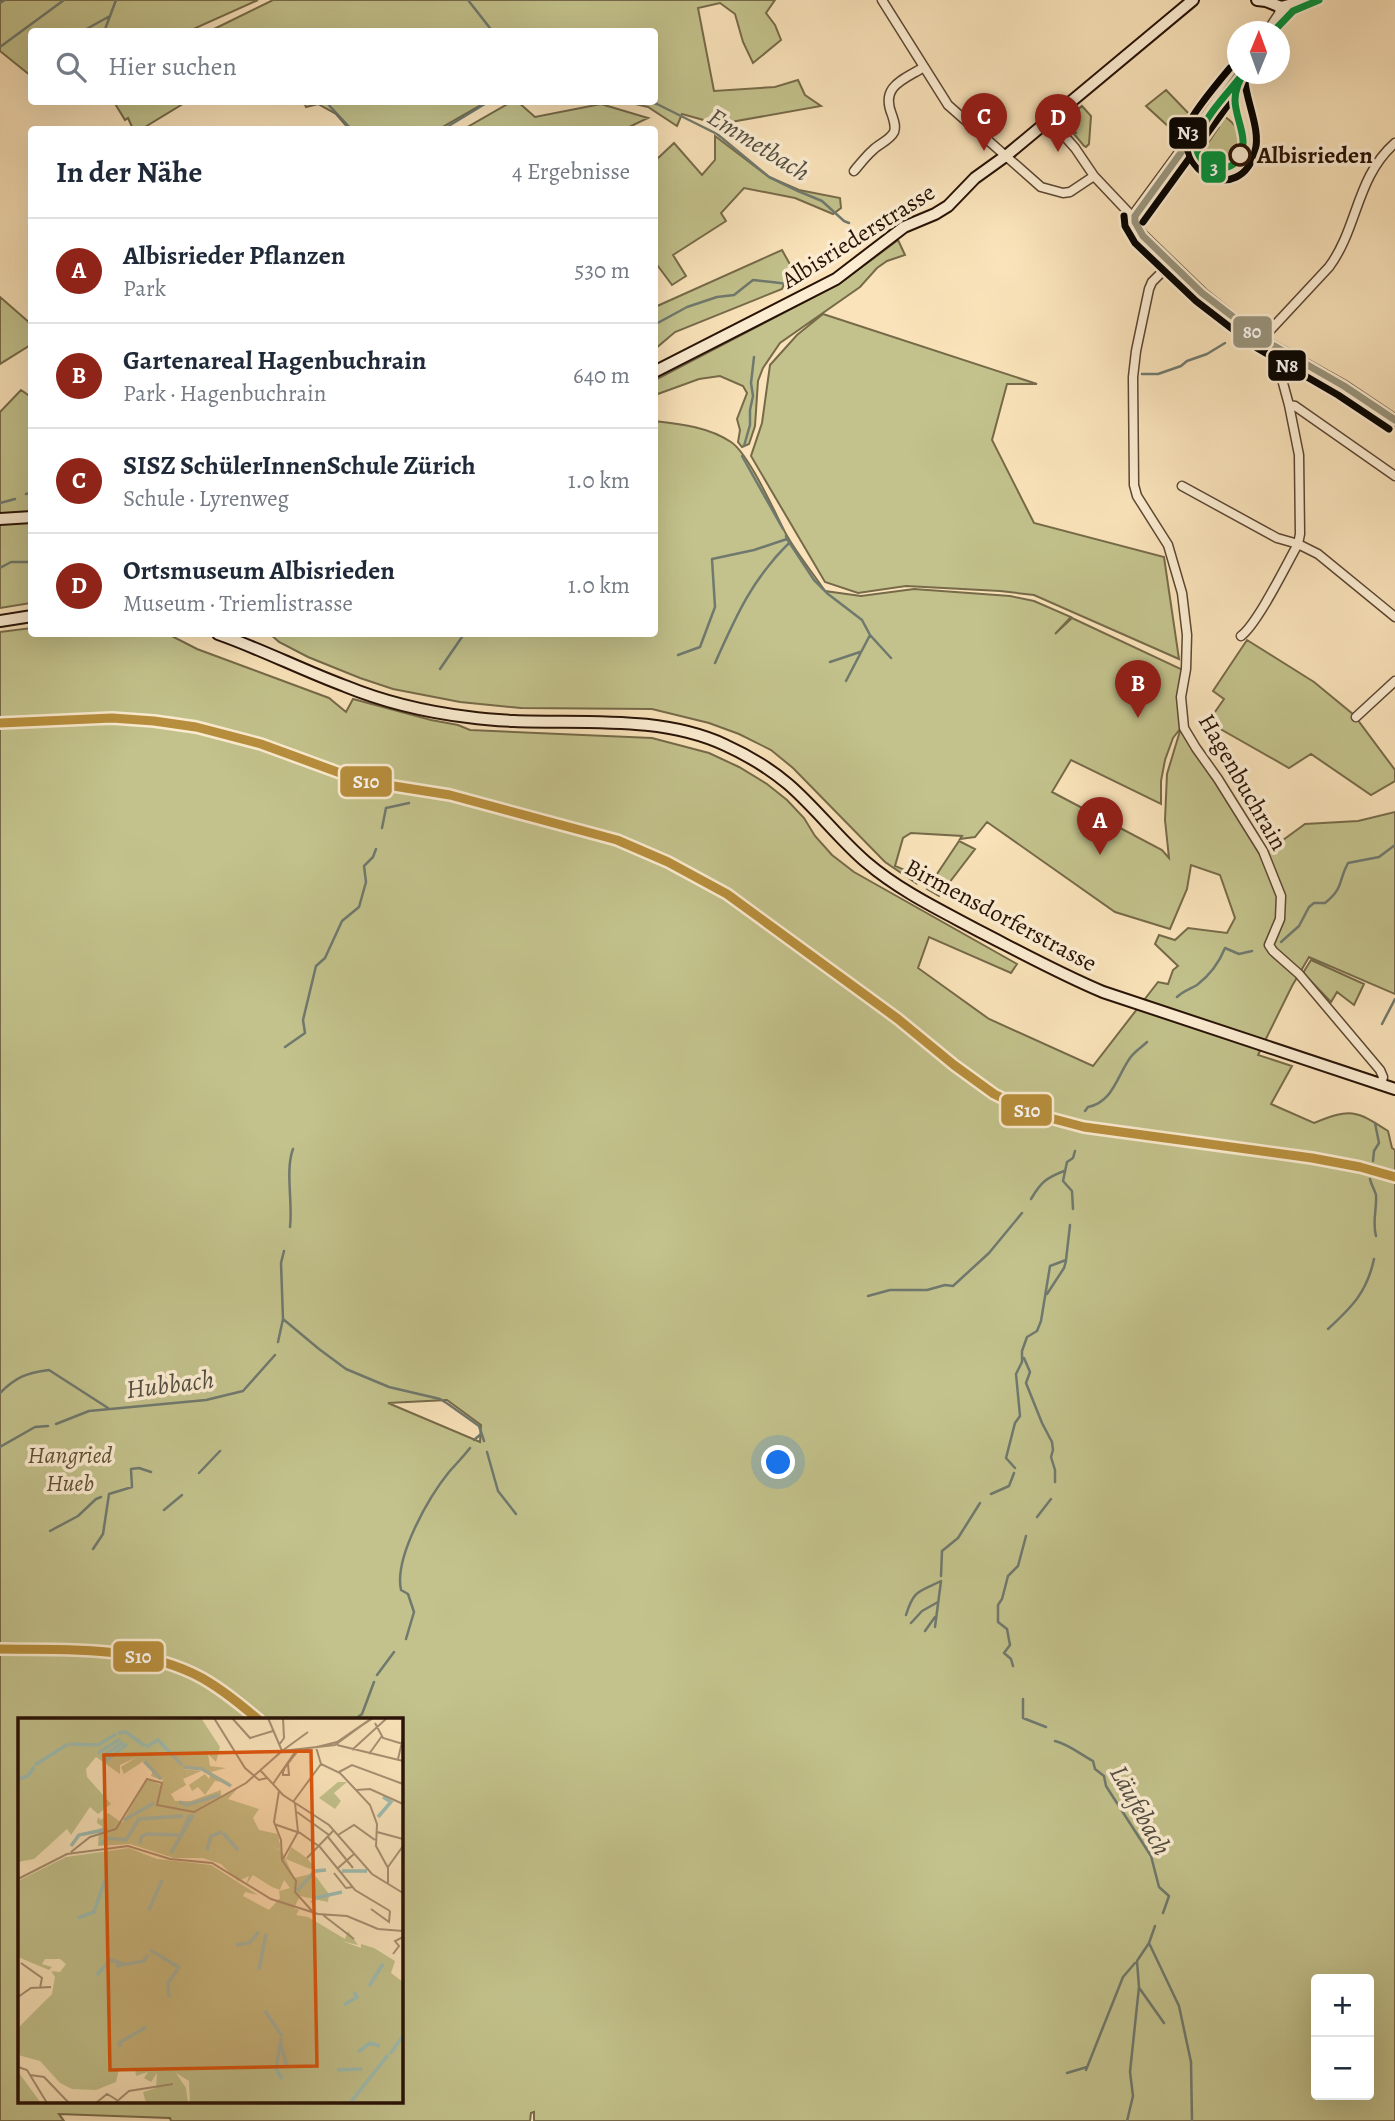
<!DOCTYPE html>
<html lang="de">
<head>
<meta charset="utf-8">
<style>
	:root { --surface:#fff; --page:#f6f6f7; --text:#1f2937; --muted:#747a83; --line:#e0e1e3; --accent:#8f2418 }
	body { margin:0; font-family:Alegreya,serif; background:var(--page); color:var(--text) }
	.controls { position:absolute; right:21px; bottom:21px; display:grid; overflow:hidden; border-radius:7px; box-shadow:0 7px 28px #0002 }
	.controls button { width:63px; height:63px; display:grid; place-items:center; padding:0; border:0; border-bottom:2px solid var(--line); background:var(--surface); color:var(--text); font:35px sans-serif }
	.compass { position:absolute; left:1227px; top:21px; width:63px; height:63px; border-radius:50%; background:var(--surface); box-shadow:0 7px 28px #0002; rotate:1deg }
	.you { position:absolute; left:779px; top:1463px; width:24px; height:24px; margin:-18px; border:5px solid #fff; border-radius:50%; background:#1a73e8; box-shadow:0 0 0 10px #1a73e833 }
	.badge { display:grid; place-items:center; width:46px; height:46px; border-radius:50%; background:var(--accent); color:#fff; font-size:23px; font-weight:700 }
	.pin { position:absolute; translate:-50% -58px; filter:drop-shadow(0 2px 4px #0008) }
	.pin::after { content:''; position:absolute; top:37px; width:24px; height:21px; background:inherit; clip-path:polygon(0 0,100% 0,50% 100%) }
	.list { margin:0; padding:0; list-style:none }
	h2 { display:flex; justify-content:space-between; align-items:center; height:91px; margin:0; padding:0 28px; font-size:30px }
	h2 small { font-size:23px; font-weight:400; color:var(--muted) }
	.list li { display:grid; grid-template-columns:46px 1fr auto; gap:21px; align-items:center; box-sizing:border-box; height:105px; padding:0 28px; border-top:2px solid var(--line) }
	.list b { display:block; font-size:26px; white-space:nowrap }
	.list p { margin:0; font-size:23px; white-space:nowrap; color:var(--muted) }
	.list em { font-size:23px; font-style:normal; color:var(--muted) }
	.icon { flex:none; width:38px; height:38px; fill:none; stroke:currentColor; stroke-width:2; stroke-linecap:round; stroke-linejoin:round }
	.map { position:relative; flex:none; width:1395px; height:2121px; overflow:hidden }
	.search { position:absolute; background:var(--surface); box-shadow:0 7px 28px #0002; left:28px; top:28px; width:630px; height:77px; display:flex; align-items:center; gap:18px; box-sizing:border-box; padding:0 24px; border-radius:7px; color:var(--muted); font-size:26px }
	.panel { position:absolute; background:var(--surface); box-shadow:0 7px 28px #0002; left:28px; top:126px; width:630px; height:511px; border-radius:7px }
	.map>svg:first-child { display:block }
	.green { fill:#c3c28c; stroke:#766a49; stroke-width:2; fill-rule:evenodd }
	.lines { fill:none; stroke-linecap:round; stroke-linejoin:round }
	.stream { stroke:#6f796e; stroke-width:2.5 }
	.minor-casing { stroke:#5c4633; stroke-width:11 }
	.tertiary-casing { stroke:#5c4633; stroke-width:13 }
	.secondary-casing { stroke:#281206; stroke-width:14 }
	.minor { stroke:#fcedd2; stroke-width:8 }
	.tertiary { stroke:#fcedd2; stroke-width:10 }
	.secondary { stroke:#fcedd2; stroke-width:10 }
	.bus-1-casing { stroke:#fcedd2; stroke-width:12 }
	.bus-2-casing { stroke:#fcedd2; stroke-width:12 }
	.bus-3-casing { stroke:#fcedd2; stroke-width:12 }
	.bus-1 { stroke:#9a967f; stroke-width:7 }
	.bus-2 { stroke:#000; stroke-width:7 }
	.bus-3 { stroke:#000; stroke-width:7 }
	.rail-1-casing { stroke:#fcedd2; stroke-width:14 }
	.rail-1 { stroke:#b88f3d; stroke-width:9 }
	.tram-1-casing { stroke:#fcedd2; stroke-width:12 }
	.tram-1 { stroke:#00923c; stroke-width:7 }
	.stop-dot { fill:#fcedd2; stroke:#281206; stroke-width:3.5 }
	.labels { text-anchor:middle; stroke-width:7; stroke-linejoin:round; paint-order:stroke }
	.stop-label { font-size:24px; font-weight:bold; fill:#281206; stroke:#fcedd2; text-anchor:start }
	.street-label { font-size:24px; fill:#281206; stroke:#fcedd2 }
	.park-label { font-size:24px; font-style:italic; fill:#5e5035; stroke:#fcedd2 }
	.water-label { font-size:26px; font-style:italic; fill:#514e43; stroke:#fcedd2 }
	.inset-river { fill:none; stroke:#9ebeb3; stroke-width:3.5 }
	.inset-road { fill:none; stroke:#a68f72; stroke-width:2 }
	.view { fill:#de550c; fill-opacity:0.15; stroke:#de550c; stroke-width:3.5 }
	.inset-edge { fill:none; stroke:#281206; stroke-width:3.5 }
	.line-badge { stroke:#fcedd2; stroke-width:2.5 }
	.badge-label { font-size:19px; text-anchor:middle; font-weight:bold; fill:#fff }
</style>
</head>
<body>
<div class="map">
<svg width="1395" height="2121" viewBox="0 0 1395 2121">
	<rect width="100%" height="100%" fill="#fae3ba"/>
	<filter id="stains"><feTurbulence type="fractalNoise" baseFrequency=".00286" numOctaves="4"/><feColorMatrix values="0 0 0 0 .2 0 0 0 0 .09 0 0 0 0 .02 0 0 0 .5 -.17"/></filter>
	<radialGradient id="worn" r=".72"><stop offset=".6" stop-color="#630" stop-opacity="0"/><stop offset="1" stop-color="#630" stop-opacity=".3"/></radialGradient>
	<path class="green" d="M0 0H258L189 31 32 32 31 76 0 51Z
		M273 0H775L766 13 775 25 781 40 753 63 743 42 735 14 720 3 698 8 714 91 775 87 798 80 805 95 821 106 731 122 720 130 707 121 682 114 677 126 648 107 627 102H654V32L210 31Z
		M1166 90 1195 120 1181 138 1146 106Z
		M114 102H186L140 130 133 129 128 118 125 120Z
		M304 102H486L439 129H349L336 114 318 104 306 107Z
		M511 102H518L535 117 601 104 648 118 625 129H464Z
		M1082 106 1091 116 1089 144 1086 147 1084 146 1074 134 1076 133 1065 120Z
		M1224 116C1235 124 1240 129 1238 143 1234 179 1195 165 1204 141L1208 143 1219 127 1218 125Z
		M715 136 769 177 799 190 840 198 841 208 833 214 795 198 744 188 721 213 726 221 673 255 686 276 672 285 655 262V161L674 143 702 175 715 160Z
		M898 240 905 255 887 261 877 268 860 287 780 343 763 368 758 381 755 426 749 444 742 447 738 442 740 430 737 419 747 393 743 386 720 376 699 379 655 395V380L839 284Z
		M782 250 792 268 782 289 675 332 655 349V307Z
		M0 297 31 324 32 344 0 364Z
		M823 314 1037 384H1007L992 440 1034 523 1164 557 1179 659 1034 595 1000 591 906 586 858 593 825 582 751 456 762 423 770 365 797 335Z
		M21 390 31 397V603L0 608V412Z
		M655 421C681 424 709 427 731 442 749 454 775 513 786 534 797 554 813 573 825 591L861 596 914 589 1010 596 1034 601 1071 617 1055 634 1072 618 1183 670 1180 729 1173 738 1165 760 1161 781V804L1071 760 1052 792 1162 850 1169 858 1165 820 1167 774 1180 731 1182 730 1218 783 1261 856 1305 824 1358 821 1395 812V994L1309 957 1292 986 1258 1055 1292 1066 1271 1104 1314 1123C1350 1108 1356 1110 1388 1131L1392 1148 1395 1150V2121H534V2112L531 2113 530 2121H171L170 2118 59 2114 64 2121H0V632L31 628 32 634H168L197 649 329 698 346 712 353 699 431 720 458 725 470 730 652 738 709 753 739 767 767 784 787 800 804 818 815 836 832 855 854 872 1017 964 1011 973 929 937 918 968 989 1019 1093 1066 1158 982 1168 984 1173 970 1178 966 1155 944 1159 935 1175 940 1188 928 1227 933 1235 918 1220 875 1191 865 1187 889 1170 929 1115 912 987 822 975 837 960 839 962 836 911 833 903 838 895 866C905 870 914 873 916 883L885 862 793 768 771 750 739 734 709 723 652 709 521 708 460 702 393 689 360 678 308 657 279 642 270 634H654ZM447 1400 481 1425 480 1442 388 1403ZM19 1720H401V2102H19ZM1316 1979H1369V2095H1316Z
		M1247 640 1314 682 1354 715 1395 770V781L1371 795 1311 754 1289 768 1208 722 1224 699 1213 691Z
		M959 841 975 849 939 896 927 889Z
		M1311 960 1364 984 1354 1005 1337 992 1331 1002 1303 973Z"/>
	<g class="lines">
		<path class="stream" d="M468 0 493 32
			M0 3 5 0
			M81 32 110 16
			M104 32 116 0
			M0 47 64 0
			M326 102 352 130
			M647 102 657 104 717 134 769 177 798 191 822 201 844 221 849 223
			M442 130 488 102
			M654 325 687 307 717 297 734 295 753 280C768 282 782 282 795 286
			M1142 374H1158L1181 366 1187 361 1207 354 1225 343
			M744 446 750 425V410L753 396 751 383 754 357
			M742 456 783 529
			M26 494 32 492
			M0 503 15 499
			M787 539 814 580 828 594 862 620 870 635 891 658
			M0 568 11 562H32
			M678 655 700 647 715 607 712 559 754 550 787 539 786 536
			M830 662 860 652
			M715 663C736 616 752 579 790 542
			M440 669 464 634
			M846 681 870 635
			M382 828 386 808 409 803
			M1281 942 1299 926 1309 907 1314 903H1325C1344 888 1338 881 1348 863L1379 857 1395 845
			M1177 997C1183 991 1190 989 1197 985 1210 975 1219 963 1225 948L1239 954 1252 951
			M1382 1024 1395 999
			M285 1047 305 1033 303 1020 316 966 325 958 342 921 359 907 366 882 364 866 373 857 376 849
			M1085 1111 1088 1107C1113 1102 1117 1076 1130 1058 1134 1052 1142 1047 1147 1042
			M1373 1161 1374 1151 1379 1143 1375 1123
			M1370 1179C1371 1185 1375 1190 1376 1195 1377 1209 1372 1222 1376 1236
			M1031 1199C1041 1182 1046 1178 1064 1171
			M1073 1209 1072 1191 1063 1181 1067 1162 1073 1158 1075 1151
			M290 1227C293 1203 285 1170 293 1149
			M1047 1294 1064 1268 1066 1261
			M868 1296 890 1290H927L945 1285 953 1286 989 1253 1022 1213
			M283 1319 319 1349 346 1369 389 1387 440 1399 448 1404 479 1426 484 1441
			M1328 1329C1352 1307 1367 1292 1374 1259
			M278 1342 283 1319 281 1263 284 1251
			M1024 1358 1030 1372 1026 1383 1042 1423 1052 1442 1053 1450 1051 1457 1055 1470V1482
			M0 1393C16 1377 26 1373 49 1370L108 1408
			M56 1424 89 1411 206 1400 243 1391 275 1355
			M474 1440 481 1434
			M0 1447 35 1427 48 1426
			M487 1452 498 1491 516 1514
			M1015 1468 1006 1458 1015 1423 1020 1416 1016 1374 1022 1362V1351L1027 1337 1037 1331 1041 1321 1050 1266 1066 1260 1070 1225
			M199 1473 220 1451
			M991 1494 1009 1486 1014 1473
			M164 1510 182 1495
			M1037 1517 1051 1499
			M50 1531 78 1516 96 1499 101 1497
			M93 1549 103 1534 109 1494 132 1487 131 1469 139 1468 151 1472
			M941 1576 942 1551 958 1538 980 1503
			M906 1615C914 1589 919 1592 941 1581L935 1627
			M911 1623 922 1611 938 1602
			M925 1631 935 1617
			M406 1639 414 1612 408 1594 401 1590C394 1558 428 1498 449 1472 456 1464 463 1457 470 1448
			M1013 1666 1011 1659 1004 1653 1010 1645 1007 1629 998 1622V1605L1002 1599 1008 1576 1018 1566 1026 1536
			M377 1675 394 1652
			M1023 1699V1718L1046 1727
			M354 1720 362 1714 374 1682
			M1055 1741C1070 1745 1080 1754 1093 1761L1095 1769 1104 1776 1106 1786 1151 1856 1159 1887 1169 1896 1163 1913
			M1149 1943 1179 2006 1191 2062 1192 2121
			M1140 1989 1164 2023
			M1086 2070 1123 1977 1135 1963
			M1067 2073 1087 2067
			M1127 2121 1133 2096 1130 2072 1139 1987 1137 1961 1149 1943 1155 1926"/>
		<g class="minor-casing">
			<path id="minor" d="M882 0 948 105 1041 187 1063 193 1070 192 1094 176
				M1050 120 1075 148 1094 176 1129 213 1135 216
				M854 171C860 164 866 156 873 150 879 144 890 140 894 132 896 126 894 121 892 115 880 86 903 80 924 67
				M1170 264 1152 282 1149 289 1136 351 1133 377 1134 485 1137 496 1168 545 1182 593 1187 635 1186 669 1181 697 1184 728 1196 748 1218 779 1263 851 1281 896 1280 919 1269 945 1273 951 1299 974 1380 1070 1383 1077 1381 1085
				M1262 339 1329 267C1358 228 1356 177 1395 143
				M1289 405 1295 406 1395 476
				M1182 486 1277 538 1298 544 1318 554 1395 617
				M1241 636C1258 623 1286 565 1298 544L1300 534 1299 455 1289 405 1277 361 1280 350
				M1356 717 1395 681"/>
		</g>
		<g class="tertiary-casing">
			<path id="tertiary" d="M1268 32 1280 14 1281 7
				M1238 74 1137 211C1132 221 1137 228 1143 236L1202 293 1232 317 1271 345 1344 386 1395 420"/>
		</g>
		<g class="secondary-casing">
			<path id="secondary" d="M1257 0 1266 1 1281 7 1308 0
				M654 372 836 279 904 227 935 214 948 206 975 178 1007 155 1193 0
				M0 519 32 517
				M0 621 32 616
				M218 634C261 649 302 670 345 686 384 702 426 712 468 717 550 729 648 709 725 745 747 755 769 768 788 784 816 808 838 838 866 862 900 891 940 910 979 931 1020 952 1060 974 1103 992L1395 1089"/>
		</g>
		<use href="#minor" class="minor"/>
		<use href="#tertiary" class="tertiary"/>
		<use href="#secondary" class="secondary"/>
		<g class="bus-1-casing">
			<path id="bus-1" d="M1135 216V222L1143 236 1202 293 1262 339 1344 386 1395 420
				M1135 216 1238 74"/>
		</g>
		<g class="bus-2-casing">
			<path id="bus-2" d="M1124 216 1125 226 1135 243 1196 301 1257 348 1338 395 1389 429
				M1143 222 1246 80"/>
		</g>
		<g class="bus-3-casing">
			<path id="bus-3" d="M1230 68C1220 80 1193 112 1189 124 1172 174 1241 206 1255 151 1261 131 1247 103 1245 82"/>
		</g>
		<use href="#bus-1" class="bus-1"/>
		<use href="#bus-2" class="bus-2"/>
		<use href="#bus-3" class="bus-3"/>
		<g class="rail-1-casing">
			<path id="rail-1" d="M0 723 112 718 154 721 196 727 261 744 362 781 450 795 617 840 668 862 727 894 898 1019 954 1065 994 1094 1035 1114 1084 1127 1312 1158 1360 1167 1395 1177
				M0 1649C66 1650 142 1645 202 1678 223 1690 241 1705 259 1720"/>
		</g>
		<use href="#rail-1" class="rail-1"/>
		<g class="tram-1-casing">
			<path id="tram-1" d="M1273 32 1293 11 1319 0
				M1243 74C1239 82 1235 90 1235 100 1235 119 1250 139 1239 158 1226 179 1192 165 1197 141 1202 119 1229 92 1243 74Z"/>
		</g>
		<use href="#tram-1" class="tram-1"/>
	</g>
	<circle class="stop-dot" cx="1240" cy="155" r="10"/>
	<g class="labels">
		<g class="stop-label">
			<text x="1257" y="163">Albisrieden</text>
		</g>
		<g class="street-label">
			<text transform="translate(858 236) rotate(-32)" y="8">Albisriederstrasse</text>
			<text transform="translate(1243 782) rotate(60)" y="8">Hagenbuchrain</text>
			<text transform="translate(1001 915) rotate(28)" y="8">Birmensdorferstrasse</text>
		</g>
		<g class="park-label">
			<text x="70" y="1463">Hangried<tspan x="70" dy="28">Hueb</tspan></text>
		</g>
		<g class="water-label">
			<text transform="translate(759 144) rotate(32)" y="9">Emmetbach</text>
			<text transform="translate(170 1384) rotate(-7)" y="9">Hubbach</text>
			<text transform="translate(1141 1810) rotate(61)" y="9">Läufebach</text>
		</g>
	</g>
	<g transform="translate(18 1718)">
		<rect width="385" height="385" fill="#fae3ba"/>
		<path d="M0 0H183L202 29 198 44 190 36 192 48 208 50 193 54 176 49 165 51 183 53 165 61 168 67 153 76 157 83H173L203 72V78L182 89 220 70 210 81 241 91 235 100 241 112 260 116 263 132 253 128 264 133 276 160 305 153 296 156 311 176 310 184 282 178 276 190 281 192 278 197 290 199 327 221 330 213 340 227 324 223 343 230V226L356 230 377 243 373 255 385 264V385H172L171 363 158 355 168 370 170 385H128L125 374 138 370 139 355 133 364 126 360 130 354 118 358 117 351H101L98 364 78 372 54 371 42 365 22 343 0 337V310L34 276 37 259 33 253 42 254 48 246 42 241H27L24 246 34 249 31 252 0 239V163L48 139 111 130 139 141 193 147 240 177 227 174 225 178 251 192 262 180 261 173 272 170 266 162 262 172 254 169 235 157 228 167 231 158 220 163 203 146 185 140H156L112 126 80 128 81 111 85 109 79 105 80 99 83 102 90 95 104 105 129 61 143 67 138 84 145 61 163 50 143 62 133 58 135 52 127 42 106 56 103 49 119 39 102 47V56L78 39 68 51 69 59 93 86 80 96 72 89 53 117 49 111 16 141 0 144ZM193 55 212 65 197 63 187 77 180 69 174 73 171 67 187 56 191 61ZM320 64H329L316 75 323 83 317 91 301 80ZM273 129 289 140 296 149 292 151 268 141ZM1 355 23 385 0 383Z" fill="#c3c28c"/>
		<path class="inset-river" d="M100 15 108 14 127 28M51 26 80 27 98 16M128 29 140 22 164 47M80 35 102 21M84 39 105 24M126 43 143 61M86 44 109 26M17 47 50 26M165 49 184 51 213 68M0 61 10 58 16 49M161 84 169 87 201 77M360 99 373 84 365 79M106 102 136 85M205 115 220 132M83 126 89 120 108 122 121 101 165 98M122 126 123 119 129 116 163 117 172 97M53 128 61 117 90 111M189 132 193 118 204 114M153 135 175 97M324 153H349M279 173 297 153 308 152M294 185 297 180 324 174M131 192 144 162M60 200 76 194 87 162M218 227 231 225 241 214M132 232 162 250M98 248 126 243 130 237M241 252 248 216M79 257 92 242 106 246M351 268 365 246M151 279 150 265 160 251M326 287 339 279 336 274M247 293 264 318M263 320 258 351 264 361M262 323 269 349M103 329 101 325 128 309M340 334 352 325 362 328M372 336 385 318M319 352 344 351M332 385 370 337"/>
		<path class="inset-road" d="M196 0 227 50 241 62 249 60M214 0 232 20 255 13M250 0 264 33 290 14M354 0 319 24 279 34 274 40 272 43 270 45V46L271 57H265V52H266V51L271 44 274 40 276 37 279 34 319 24 355 0M357 5 365 20 385 26M261 27 266 20 265 0M319 27 385 43M298 29 303 46 322 55 352 87 359 106 358 128 370 150V165M334 32 369 0M351 36 364 18M380 41 385 20M242 52 265 77 311 107 354 156 385 175M321 54 334 47 385 66M255 66 277 34M338 72 352 71 385 86M261 73 256 104 263 122 264 142 278 163 277 174 294 193M275 84 303 46M279 94 311 117M256 106 282 115 302 129 337 172 372 193M359 114 385 121M320 117 336 107 357 122M310 119 335 150M53 134 72 119 98 111 129 61 144 65 139 87 176 94 228 65 264 33 317 27 354 0M289 140 316 112M265 141 280 114 277 85M370 149 385 128M320 150 336 136M316 155 328 170 335 169M0 161 49 136 110 128 152 141 194 145 253 181 300 196 329 198 360 211 385 213M353 191 371 204 372 193M305 197 336 221M375 236 381 228 377 223 385 219M3 245 24 260 22 270M0 279 13 270 33 269M0 349 9 352 29 385M12 357 26 359 51 385M78 385 89 376 99 382M97 385 111 373 155 366"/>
		<path class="view" d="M293 33 299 348 92 352 86 37Z"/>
		<rect width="385" height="385" class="inset-edge"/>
	</g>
	<g class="line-badge">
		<rect x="1168" y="116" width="40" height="34" rx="7" fill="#000"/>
		<rect x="1200" y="150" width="27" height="34" rx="7" fill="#00923c"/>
		<rect x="1232" y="315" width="41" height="34" rx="7" fill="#9a967f"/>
		<rect x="1267" y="349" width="40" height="33" rx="7" fill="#000"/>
		<rect x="339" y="765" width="54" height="33" rx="7" fill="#b88f3d"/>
		<rect x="1000" y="1093" width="53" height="34" rx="7" fill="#b88f3d"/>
		<rect x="112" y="1640" width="53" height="33" rx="7" fill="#b88f3d"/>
	</g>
	<g class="badge-label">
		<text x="1188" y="139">N3</text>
		<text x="1214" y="174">3</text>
		<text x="1252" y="338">80</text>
		<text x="1287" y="372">N8</text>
		<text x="366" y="788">S10</text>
		<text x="1027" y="1117">S10</text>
		<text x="138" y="1663">S10</text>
	</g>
	<rect width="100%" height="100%" filter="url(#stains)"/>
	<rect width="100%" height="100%" fill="url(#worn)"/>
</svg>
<div class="controls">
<button>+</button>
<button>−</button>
</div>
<svg class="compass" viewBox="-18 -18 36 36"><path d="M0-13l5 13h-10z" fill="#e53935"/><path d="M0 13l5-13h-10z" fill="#747a83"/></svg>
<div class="you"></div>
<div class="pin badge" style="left:1100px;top:855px">A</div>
<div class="pin badge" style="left:1138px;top:718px">B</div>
<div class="pin badge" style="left:984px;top:151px">C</div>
<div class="pin badge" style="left:1058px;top:152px">D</div>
<div class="search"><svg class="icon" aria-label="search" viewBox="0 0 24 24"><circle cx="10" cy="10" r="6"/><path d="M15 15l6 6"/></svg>Hier suchen</div>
<section class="panel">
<h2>In der Nähe<small>4 Ergebnisse</small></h2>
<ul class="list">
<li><span class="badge">A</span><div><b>Albisrieder Pflanzen</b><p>Park</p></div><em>530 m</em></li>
<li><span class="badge">B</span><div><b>Gartenareal Hagenbuchrain</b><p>Park · Hagenbuchrain</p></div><em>640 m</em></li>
<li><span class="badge">C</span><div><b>SISZ SchülerInnenSchule Zürich</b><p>Schule · Lyrenweg</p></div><em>1.0 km</em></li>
<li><span class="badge">D</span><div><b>Ortsmuseum Albisrieden</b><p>Museum · Triemlistrasse</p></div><em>1.0 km</em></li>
</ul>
</section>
</div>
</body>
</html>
